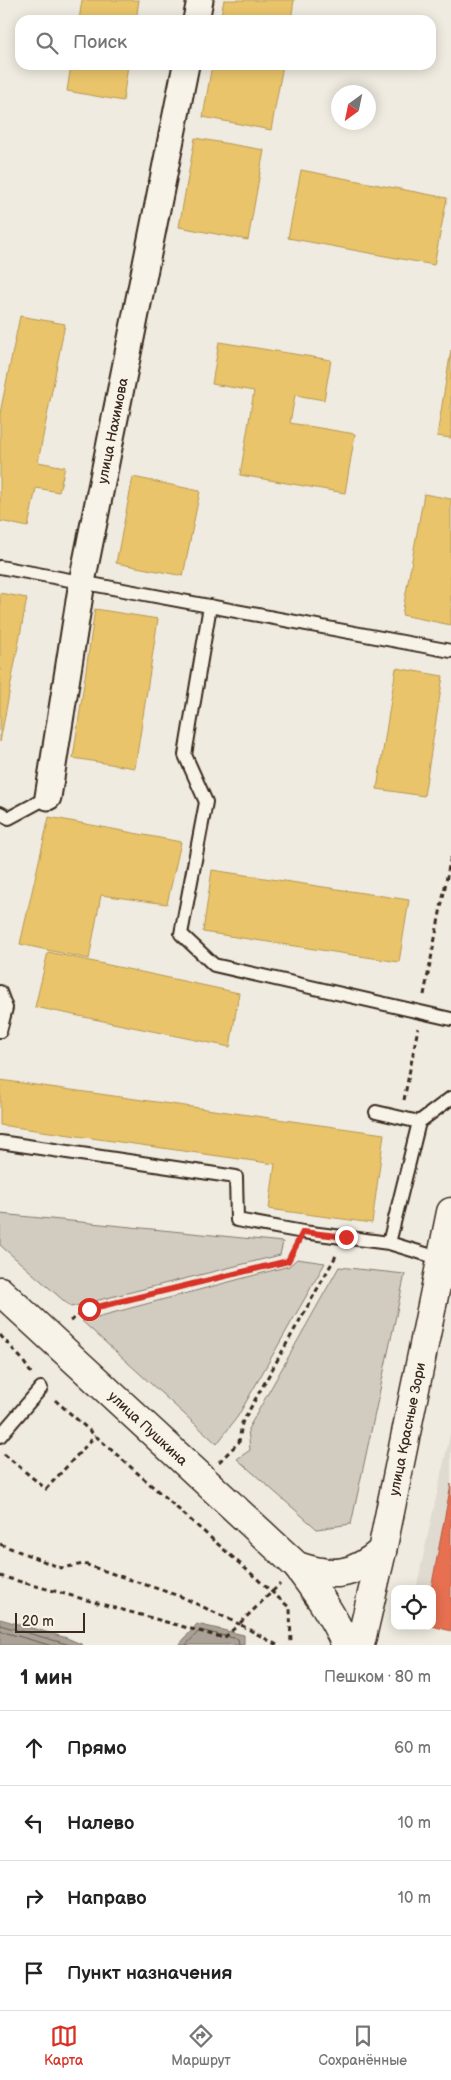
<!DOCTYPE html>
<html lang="ru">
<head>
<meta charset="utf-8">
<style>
	:root { --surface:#fff; --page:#f6f6f6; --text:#222; --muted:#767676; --line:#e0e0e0; --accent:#d93025 }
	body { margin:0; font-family:"Balsamiq Sans",sans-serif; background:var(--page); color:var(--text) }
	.controls { position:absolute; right:15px; bottom:15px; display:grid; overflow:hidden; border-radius:10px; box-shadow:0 2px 12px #0003 }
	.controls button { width:45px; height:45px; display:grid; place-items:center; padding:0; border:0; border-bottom:1px solid var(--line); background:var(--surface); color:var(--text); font:25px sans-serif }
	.compass { position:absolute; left:331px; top:85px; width:45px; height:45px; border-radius:50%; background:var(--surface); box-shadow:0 2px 12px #0003; rotate:213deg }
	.scale { position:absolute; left:15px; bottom:12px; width:70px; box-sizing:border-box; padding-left:5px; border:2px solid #3b2a1e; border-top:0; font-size:14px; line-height:18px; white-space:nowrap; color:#3b2a1e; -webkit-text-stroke:4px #f7f3e8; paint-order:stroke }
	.stop { position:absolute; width:15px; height:15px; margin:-11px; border:4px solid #d93025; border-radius:50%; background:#fff }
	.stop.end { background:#d93025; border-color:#fff; box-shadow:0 1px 5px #0008 }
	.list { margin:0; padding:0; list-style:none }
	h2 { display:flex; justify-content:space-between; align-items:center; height:65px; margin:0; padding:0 20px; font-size:21px }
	h2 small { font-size:16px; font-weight:400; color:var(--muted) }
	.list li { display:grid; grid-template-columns:32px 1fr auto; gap:15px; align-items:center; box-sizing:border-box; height:75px; padding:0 20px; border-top:1px solid var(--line) }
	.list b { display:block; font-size:19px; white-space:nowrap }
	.list em { font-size:16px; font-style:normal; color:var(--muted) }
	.icon { flex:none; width:28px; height:28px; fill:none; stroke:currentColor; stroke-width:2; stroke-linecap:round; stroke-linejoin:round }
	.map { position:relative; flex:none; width:451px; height:1645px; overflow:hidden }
	.search { position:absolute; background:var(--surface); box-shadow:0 2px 12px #0003; left:15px; right:15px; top:15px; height:55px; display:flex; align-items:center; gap:12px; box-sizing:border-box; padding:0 18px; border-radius:15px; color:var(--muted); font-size:19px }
	.sheet { height:365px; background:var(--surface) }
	nav { display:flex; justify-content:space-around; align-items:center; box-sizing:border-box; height:70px; border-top:1px solid var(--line); background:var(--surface); font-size:14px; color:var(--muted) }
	nav a { display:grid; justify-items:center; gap:2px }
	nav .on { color:var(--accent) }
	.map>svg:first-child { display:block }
	.built { fill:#e0dbd0 }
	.green { fill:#d1cbc0; stroke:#867a6f }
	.water { fill:#aaa296; stroke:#7e7266 }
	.homes { fill:#e9c46a; stroke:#b59653 }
	.shops { fill:#e76f51; stroke:#b35a42 }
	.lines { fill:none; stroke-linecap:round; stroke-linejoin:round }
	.shore { stroke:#675a4e; stroke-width:1 }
	.lane-casing { stroke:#3b2a1e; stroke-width:16 }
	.street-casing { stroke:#3b2a1e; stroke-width:29 }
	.secondary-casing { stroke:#3b2a1e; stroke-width:31 }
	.path { stroke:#3b2a1e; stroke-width:3; stroke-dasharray:5 4; stroke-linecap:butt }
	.lane { stroke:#f7f3e8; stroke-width:12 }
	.street { stroke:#f7f3e8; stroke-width:25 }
	.secondary { stroke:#f7f3e8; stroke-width:28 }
	.route { stroke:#d93025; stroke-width:6 }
	.labels { text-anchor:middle; stroke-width:5; stroke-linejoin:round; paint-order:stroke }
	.street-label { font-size:14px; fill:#3b2a1e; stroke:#f7f3e8 }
</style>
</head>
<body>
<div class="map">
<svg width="451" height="1645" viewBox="0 0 451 1645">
	<rect width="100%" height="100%" fill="#efebe0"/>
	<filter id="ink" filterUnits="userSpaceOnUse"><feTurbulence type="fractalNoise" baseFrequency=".02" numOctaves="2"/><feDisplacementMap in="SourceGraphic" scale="10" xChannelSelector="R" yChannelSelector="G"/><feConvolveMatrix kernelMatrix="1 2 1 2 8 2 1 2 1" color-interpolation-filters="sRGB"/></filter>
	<g filter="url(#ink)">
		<path class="built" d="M451 1430V1627L432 1589H416Z"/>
		<path class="green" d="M0 1214 283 1242 280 1255 71 1307 0 1245Z
			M297 1259 325 1263 238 1416 217 1444 82 1321 289 1266Z
			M339 1267 405 1274 351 1524 317 1529 237 1459 250 1450 248 1429Z"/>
		<path class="water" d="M0 1619 67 1638 83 1645H0Z
			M197 1624 244 1635V1645H179Z"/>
		<path class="homes" d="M82 0H139L136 20H79Z
			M224 0H294L291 20H220Z
			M71 65H128L123 101 67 91Z
			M212 65H283L271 130 203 117Z
			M195 138 264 150 248 240 179 227Z
			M301 170 447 198 434 265 288 238Z
			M20 316 65 324 38 462 65 467 59 492 36 488 28 527 0 521V413Z
			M219 342 331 360 324 400 295 395 290 423 355 434 345 493 240 475 254 391 212 384Z
			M451 350V438L437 436Z
			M133 477 200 491 183 576 116 563Z
			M424 494 451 499V625L402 615Z
			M0 593 27 598 0 742Z
			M95 609 158 619 135 768 73 758Z
			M396 668 443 676 424 796 377 789Z
			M49 817 181 842 167 904 101 895 89 959 20 944Z
			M212 870 409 900 399 962 203 932Z
			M48 952 239 993 230 1047 35 1007Z
			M0 1080 384 1134 372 1223 269 1209 275 1164 0 1125Z"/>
		<path class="shops" d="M451 1484V1631L432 1626V1589H431Z"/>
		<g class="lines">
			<path class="shore" d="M0 1625 70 1645
				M0 1631 49 1645
				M186 1645 200 1630 238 1639 239 1645"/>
			<g class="lane-casing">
				<path id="lane" d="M0 567 451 651
					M210 606 185 755 206 802 181 934 214 965 451 1019
					M0 813 9 818 48 797
					M0 992 6 1008 0 1031
					M376 1112 419 1122
					M0 1142 236 1177 237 1220 303 1232 389 1243 442 1259
					M389 1243 419 1122 451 1098
					M0 1436 41 1388"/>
			</g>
			<g class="street-casing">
				<g id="street">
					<path d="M196 20 200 0"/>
					<path id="s1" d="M48 797 82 582 186 65"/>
				</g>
			</g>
			<g class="secondary-casing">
				<g id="secondary">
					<path id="s2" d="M0 1291 297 1566C316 1591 333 1615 346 1645"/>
					<path d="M297 1566C333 1578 353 1576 382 1551"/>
					<path id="s3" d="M360 1645 382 1551 451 1212"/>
				</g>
			</g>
			<path class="path" d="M424 995 451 856
				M404 1100 418 1028
				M70 1321 89 1309 288 1261 295 1248
				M0 1335 21 1358 31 1373
				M55 1400 290 1608 291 1645
				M4 1454 46 1489 95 1436
				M219 1462 239 1442 242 1423 337 1254
				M0 1544 61 1568 84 1564 182 1597 239 1624 224 1638 0 1576
				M277 1645 239 1624 280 1584"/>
			<use href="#lane" class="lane"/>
			<use href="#street" class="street"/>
			<use href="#secondary" class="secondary"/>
		</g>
	</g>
	<g class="lines" filter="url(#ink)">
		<path class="route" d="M89 1309 288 1261 303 1232 346 1237"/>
	</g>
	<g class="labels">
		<g class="street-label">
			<text dy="5" stroke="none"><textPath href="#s1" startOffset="372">улица Нахимова</textPath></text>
			<text dy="5" stroke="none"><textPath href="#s2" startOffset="202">улица Пушкина</textPath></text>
			<text dy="5" stroke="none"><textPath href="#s3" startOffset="221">улица Красные Зори</textPath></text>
		</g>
	</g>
</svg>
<div class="controls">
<button><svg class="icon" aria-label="locate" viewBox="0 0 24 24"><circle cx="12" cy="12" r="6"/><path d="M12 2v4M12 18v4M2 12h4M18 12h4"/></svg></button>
</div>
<svg class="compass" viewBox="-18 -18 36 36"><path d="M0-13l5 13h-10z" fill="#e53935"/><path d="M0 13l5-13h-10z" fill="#767676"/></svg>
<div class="scale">20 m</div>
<div class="stop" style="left:89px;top:1309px"></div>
<div class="stop end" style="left:346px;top:1237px"></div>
<div class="search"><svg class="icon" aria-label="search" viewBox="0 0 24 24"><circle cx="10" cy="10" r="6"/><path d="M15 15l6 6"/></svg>Поиск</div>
</div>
<section class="sheet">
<h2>1 мин<small>Пешком · 80 m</small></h2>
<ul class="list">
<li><svg class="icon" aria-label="ahead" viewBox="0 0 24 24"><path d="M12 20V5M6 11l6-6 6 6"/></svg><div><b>Прямо</b></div><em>60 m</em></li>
<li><svg class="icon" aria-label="left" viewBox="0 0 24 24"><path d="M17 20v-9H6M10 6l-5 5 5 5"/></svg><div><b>Налево</b></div><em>10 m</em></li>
<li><svg class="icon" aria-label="right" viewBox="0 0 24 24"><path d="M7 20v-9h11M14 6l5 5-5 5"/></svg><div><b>Направо</b></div><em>10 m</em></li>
<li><svg class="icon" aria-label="arrive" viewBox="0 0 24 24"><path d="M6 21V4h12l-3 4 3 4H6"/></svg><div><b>Пункт назначения</b></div></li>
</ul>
</section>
<nav>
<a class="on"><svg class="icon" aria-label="map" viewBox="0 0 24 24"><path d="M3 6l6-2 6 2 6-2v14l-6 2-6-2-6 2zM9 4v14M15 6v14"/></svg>Карта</a>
<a><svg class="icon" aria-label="directions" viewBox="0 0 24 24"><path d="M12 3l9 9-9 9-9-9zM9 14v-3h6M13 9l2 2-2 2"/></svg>Маршрут</a>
<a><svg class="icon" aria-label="saved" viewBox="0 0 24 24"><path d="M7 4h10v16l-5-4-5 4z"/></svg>Сохранённые</a>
</nav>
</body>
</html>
